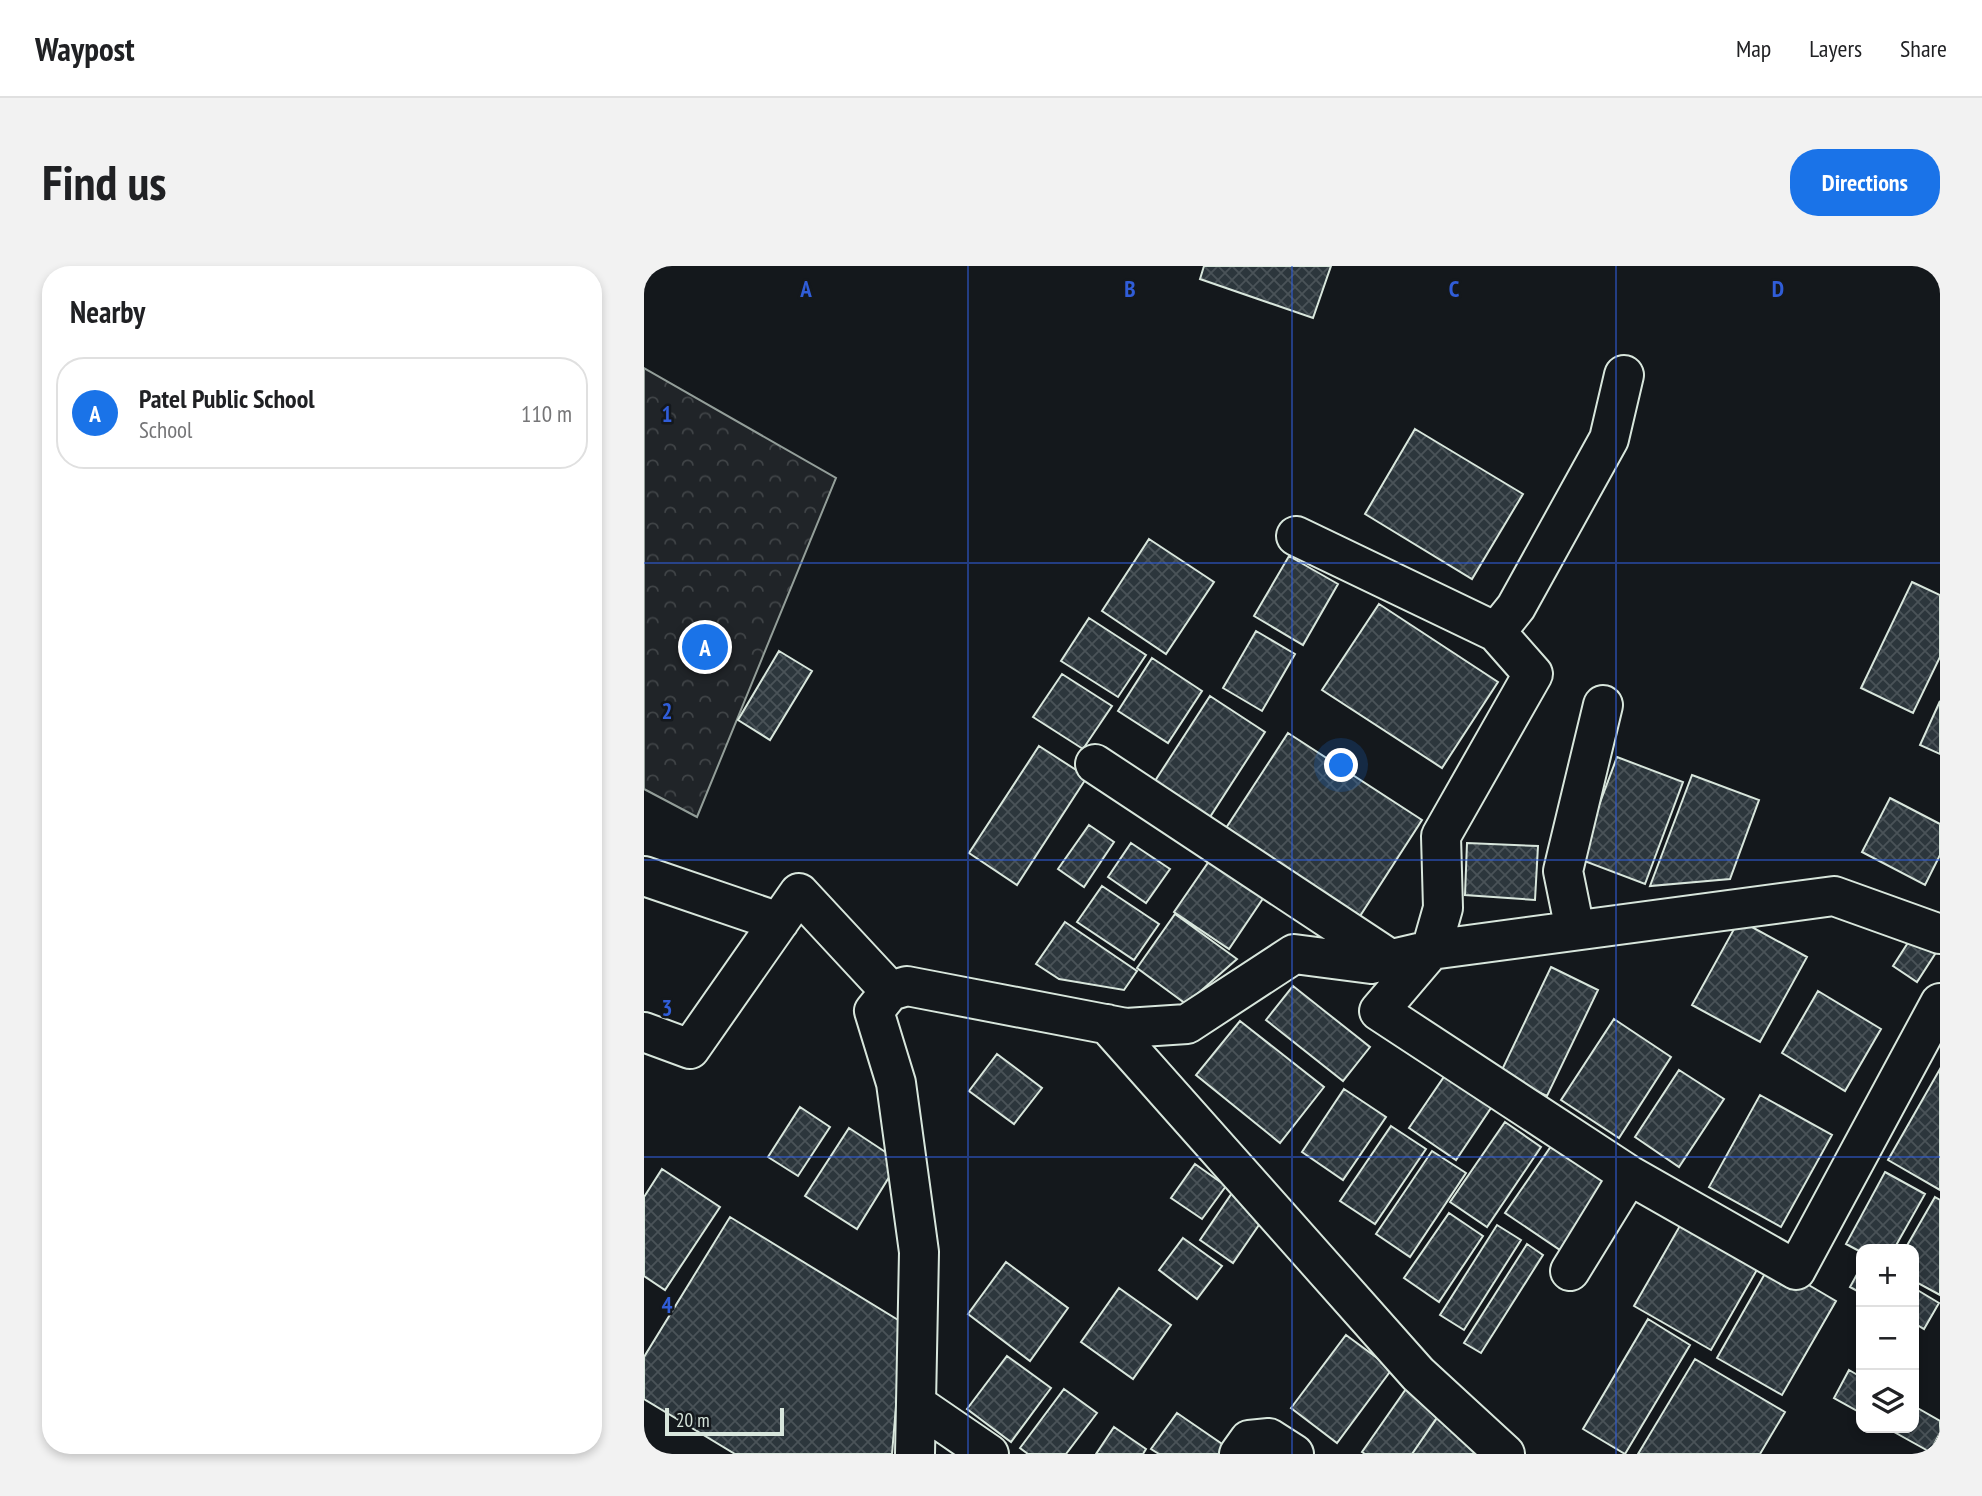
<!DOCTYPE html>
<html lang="en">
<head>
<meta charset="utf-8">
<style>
	:root { --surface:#fff; --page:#f2f2f2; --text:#202124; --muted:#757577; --line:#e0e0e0; --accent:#1a73e8 }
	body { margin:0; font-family:"PT Sans Narrow",sans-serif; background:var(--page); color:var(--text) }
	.controls { position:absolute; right:21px; bottom:21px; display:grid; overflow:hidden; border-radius:14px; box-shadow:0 4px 10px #0003 }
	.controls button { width:63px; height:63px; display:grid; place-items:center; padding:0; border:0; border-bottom:2px solid var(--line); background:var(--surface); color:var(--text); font:35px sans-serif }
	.scale { position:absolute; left:21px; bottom:18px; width:119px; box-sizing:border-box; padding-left:7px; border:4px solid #d8e6dc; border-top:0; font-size:19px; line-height:24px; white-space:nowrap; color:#d8e6dc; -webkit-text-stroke:5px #14181c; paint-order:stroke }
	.you { position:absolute; left:698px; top:500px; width:24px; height:24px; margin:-18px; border:5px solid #fff; border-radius:50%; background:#1a73e8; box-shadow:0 0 0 10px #1a73e833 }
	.badge { display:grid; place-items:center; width:46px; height:46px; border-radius:50%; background:var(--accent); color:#fff; font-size:23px; font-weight:700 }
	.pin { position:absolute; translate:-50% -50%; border:4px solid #fff; box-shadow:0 2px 7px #0006 }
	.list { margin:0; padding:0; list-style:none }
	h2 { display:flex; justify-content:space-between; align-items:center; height:91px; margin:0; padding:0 28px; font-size:30px }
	h2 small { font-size:23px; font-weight:400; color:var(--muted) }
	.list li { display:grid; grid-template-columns:46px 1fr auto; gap:21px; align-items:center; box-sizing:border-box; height:112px; margin:0 14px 14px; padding:0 14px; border:2px solid var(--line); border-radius:28px }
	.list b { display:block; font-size:26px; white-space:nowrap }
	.list p { margin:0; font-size:23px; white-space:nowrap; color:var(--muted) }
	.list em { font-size:23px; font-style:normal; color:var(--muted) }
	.icon { flex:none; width:38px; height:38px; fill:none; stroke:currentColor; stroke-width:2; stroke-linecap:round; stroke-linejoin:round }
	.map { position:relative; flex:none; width:1296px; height:1188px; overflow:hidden; border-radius:28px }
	header { display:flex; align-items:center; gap:42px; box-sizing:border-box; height:98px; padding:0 35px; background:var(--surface); border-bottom:2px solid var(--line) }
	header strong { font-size:33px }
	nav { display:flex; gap:38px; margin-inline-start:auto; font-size:24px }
	.intro { display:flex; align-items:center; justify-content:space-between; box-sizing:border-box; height:168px; padding:0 42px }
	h1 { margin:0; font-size:49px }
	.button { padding:18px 32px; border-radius:28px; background:var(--accent); color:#fff; font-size:24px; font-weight:700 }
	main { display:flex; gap:42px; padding:0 42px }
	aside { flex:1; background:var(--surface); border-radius:28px; box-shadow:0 4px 10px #0003 }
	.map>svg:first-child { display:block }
	.park { fill:url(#park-crowns); stroke:#939e99; stroke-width:2 }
	.building { fill:url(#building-cross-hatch); stroke:#d8e6dc; stroke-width:2 }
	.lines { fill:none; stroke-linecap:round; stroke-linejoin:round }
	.minor-casing { stroke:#d8e6dc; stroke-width:42 }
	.minor { stroke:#14181c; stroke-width:38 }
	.grid { fill:none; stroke:#305dd8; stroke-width:2; stroke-opacity:0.55 }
	.grid-label { font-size:23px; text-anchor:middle; font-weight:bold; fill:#305dd8; stroke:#14181c; stroke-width:5; stroke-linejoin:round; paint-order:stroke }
</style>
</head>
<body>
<header>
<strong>Waypost</strong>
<nav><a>Map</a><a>Layers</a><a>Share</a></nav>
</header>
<div class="intro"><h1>Find us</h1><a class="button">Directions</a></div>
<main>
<aside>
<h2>Nearby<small></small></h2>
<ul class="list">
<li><span class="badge">A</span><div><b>Patel Public School</b><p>School</p></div><em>110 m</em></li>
</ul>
</aside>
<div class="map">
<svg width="1296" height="1188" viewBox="0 0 1296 1188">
	<defs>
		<pattern id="park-crowns" width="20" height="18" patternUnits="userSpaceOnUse" patternTransform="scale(1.75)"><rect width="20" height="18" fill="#202428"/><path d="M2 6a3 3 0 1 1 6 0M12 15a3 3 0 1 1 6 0" fill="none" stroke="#404447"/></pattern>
		<pattern id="building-cross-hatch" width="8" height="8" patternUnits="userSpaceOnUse" patternTransform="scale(1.75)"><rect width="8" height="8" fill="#2c363c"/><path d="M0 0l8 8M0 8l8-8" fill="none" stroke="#4a5358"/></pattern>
	</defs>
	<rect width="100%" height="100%" fill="#14181c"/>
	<path class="park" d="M0 102 192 212 53 551 0 523Z"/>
	<path class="building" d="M560 0H687L669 52 556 13Z
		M771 163 879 228 828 313 721 248Z
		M505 273 570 316 522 388 458 345Z
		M645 290 694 318 659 379 610 350Z
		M1268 316 1296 329V391L1269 447 1217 422Z
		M735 338 854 416 798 502 678 424Z
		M445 352 502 389 474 431 417 395Z
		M612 365 651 388 618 445 579 422Z
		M135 385 168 405 126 474 94 454Z
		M508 392 558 425 524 477 474 445Z
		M418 408 468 440 439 483 389 451Z
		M566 430 621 466 564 554 509 518Z
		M1296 435V488L1276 479Z
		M644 467 778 554 716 650 582 562Z
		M395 480 443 511 373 619 325 587Z
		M973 491 1039 516 1001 618 935 593Z
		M1048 509 1115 534 1086 613 1006 620Z
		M1246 532 1296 558V589L1281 619 1218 586Z
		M445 559 470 576 440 621 414 603Z
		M487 577 526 603 502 637 464 611Z
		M823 577 894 580 891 634 821 629Z
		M570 588 624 625 585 683 530 646Z
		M458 620 515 658 490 694 433 656Z
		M531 648 593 693 542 738 493 702Z
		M1095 654 1163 691 1116 776 1048 739Z
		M421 656 493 705 480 724 415 713 392 698Z
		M1269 669 1293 685 1273 716 1249 700Z
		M907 701 954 724 903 830 856 808Z
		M649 720 726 781 699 815 622 754Z
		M1174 725 1237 763 1201 825 1138 787Z
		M970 753 1027 791 975 872 917 834Z
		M596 755 680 821 636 877 552 809Z
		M353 788 398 822 370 858 325 825Z
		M806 802 853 833 812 894 765 862Z
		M1296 803V924L1244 894Z
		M1035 804 1080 833 1035 901 991 871Z
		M700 823 742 851 699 914 658 886Z
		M1116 829 1188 869 1137 961 1065 921Z
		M156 841 186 861 154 910 124 891Z
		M861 856 897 881 843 961 806 936Z
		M747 860 782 883 731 958 696 935Z
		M205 862 255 895 213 963 161 930Z
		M910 876 964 913 916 984 861 947Z
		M788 885 822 907 766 991 732 968Z
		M551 898 582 920 558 953 527 932Z
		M18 903 76 941 21 1024 0 1010V931Z
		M1241 906 1281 928 1250 983H1217V986L1202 978Z
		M588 927 621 950 589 997 556 974Z
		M1291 931 1296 934V1029L1270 1015V983H1261Z
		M805 947 839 970 795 1036 760 1012Z
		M86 951 259 1057 248 1188H91L0 1133V1091Z
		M1041 951 1118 995 1067 1084 990 1040Z
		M853 959 877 974 820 1064 796 1049Z
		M539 972 578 1000 553 1033 515 1004Z
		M883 978 899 989 837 1087 820 1077Z
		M362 996 424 1042 386 1095 324 1048Z
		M1127 997 1192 1035 1138 1129 1073 1092Z
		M1217 1001V1027L1206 1021Z
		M475 1022 527 1059 489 1113 437 1076Z
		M1270 1022 1295 1037 1280 1063 1270 1057Z
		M1004 1053 1046 1079 981 1188 939 1163Z
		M702 1069 748 1103 693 1177 647 1142Z
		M363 1090 407 1122 367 1176 323 1143Z
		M1051 1093 1141 1146 1116 1188H994Z
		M1205 1104 1217 1111V1147L1190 1132Z
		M420 1123 453 1147 422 1188H384L376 1182Z
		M762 1123 796 1147 768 1188H721L718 1186Z
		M1270 1140 1296 1155V1167L1286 1186 1243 1162H1270Z
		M533 1147 584 1182 580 1188H515L507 1183Z
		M793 1152 839 1184 836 1188H768Z
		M470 1161 502 1183 499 1188H452Z"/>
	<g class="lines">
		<g class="minor-casing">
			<path id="minor" d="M652 270 852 366 889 408 797 570 799 642 787 684 735 745 985 909 1152 1004 1296 737
				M852 366 872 341 965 173 980 109
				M451 498 746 693
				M0 610 135 656
				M931 664 919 605 959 439
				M463 758 774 1108 861 1188
				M0 766 46 783 155 627 246 725
				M926 1005 985 909
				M272 1138 345 1188
				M271 1188 275 986 252 817 230 745 246 725 263 720 482 762 543 758 650 688 727 698 787 684 1190 630 1296 668
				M595 1188 605 1174 625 1172 650 1188"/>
		</g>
		<use href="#minor" class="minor"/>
	</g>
	<path class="grid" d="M324 0V1188M648 0V1188M972 0V1188M0 297H1296M0 594H1296M0 891H1296"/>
	<g class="grid-label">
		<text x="162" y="31">A</text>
		<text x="486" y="31">B</text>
		<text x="810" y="31">C</text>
		<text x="1134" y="31">D</text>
		<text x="23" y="156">1</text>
		<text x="23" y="453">2</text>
		<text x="23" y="750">3</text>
		<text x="23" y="1047">4</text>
	</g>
</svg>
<div class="controls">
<button>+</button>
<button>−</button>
<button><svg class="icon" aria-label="layers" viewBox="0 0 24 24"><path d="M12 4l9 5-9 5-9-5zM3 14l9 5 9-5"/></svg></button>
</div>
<div class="scale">20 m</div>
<div class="you"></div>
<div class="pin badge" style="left:61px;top:381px">A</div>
</div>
</main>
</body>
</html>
